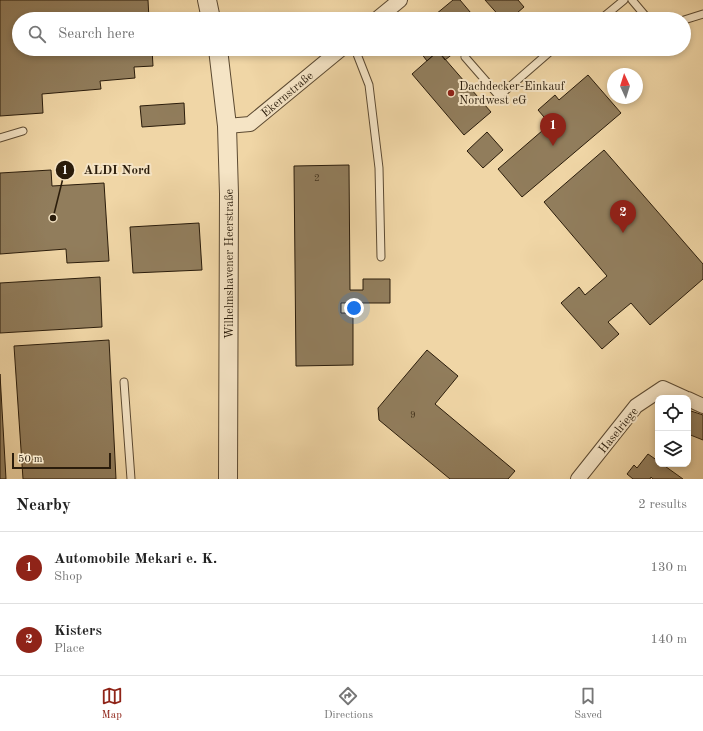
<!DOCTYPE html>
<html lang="en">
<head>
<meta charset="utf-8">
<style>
	:root { --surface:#fff; --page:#f6f6f6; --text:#222; --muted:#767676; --line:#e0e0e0; --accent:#8f2418 }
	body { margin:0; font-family:"Old Standard TT",serif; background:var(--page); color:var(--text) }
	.controls { position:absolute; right:12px; bottom:12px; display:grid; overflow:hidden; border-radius:8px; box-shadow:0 2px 6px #0003 }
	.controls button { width:36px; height:36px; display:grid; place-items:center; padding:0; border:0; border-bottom:1px solid var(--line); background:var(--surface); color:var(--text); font:20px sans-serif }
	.compass { position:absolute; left:607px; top:68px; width:36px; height:36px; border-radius:50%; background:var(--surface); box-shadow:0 2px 6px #0003; rotate:356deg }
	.scale { position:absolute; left:12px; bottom:10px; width:99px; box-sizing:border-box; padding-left:4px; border:2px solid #2a1c0b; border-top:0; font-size:11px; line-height:14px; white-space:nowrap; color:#2a1c0b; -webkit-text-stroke:3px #f5e4c5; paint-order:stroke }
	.you { position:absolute; left:354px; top:308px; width:14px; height:14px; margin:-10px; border:3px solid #fff; border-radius:50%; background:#1a73e8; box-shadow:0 0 0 6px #1a73e833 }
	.badge { display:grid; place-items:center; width:26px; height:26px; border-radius:50%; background:var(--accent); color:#fff; font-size:13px; font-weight:700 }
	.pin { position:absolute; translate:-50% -33px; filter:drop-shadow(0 1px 2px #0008) }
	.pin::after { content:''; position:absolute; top:21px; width:14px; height:12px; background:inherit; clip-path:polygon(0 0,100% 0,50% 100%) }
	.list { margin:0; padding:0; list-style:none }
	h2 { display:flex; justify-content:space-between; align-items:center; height:52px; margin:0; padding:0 16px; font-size:17px }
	h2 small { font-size:13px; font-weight:400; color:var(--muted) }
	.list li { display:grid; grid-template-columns:26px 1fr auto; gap:12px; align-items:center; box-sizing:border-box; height:72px; padding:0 16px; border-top:1px solid var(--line) }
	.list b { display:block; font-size:15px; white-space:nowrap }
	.list p { margin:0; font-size:13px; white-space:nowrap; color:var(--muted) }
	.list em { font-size:13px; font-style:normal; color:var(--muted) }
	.icon { flex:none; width:22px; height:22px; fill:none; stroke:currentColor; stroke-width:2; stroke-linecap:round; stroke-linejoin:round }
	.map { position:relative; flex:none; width:703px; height:479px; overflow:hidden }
	.search { position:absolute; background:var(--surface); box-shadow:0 2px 6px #0003; left:12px; right:12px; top:12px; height:44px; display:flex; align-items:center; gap:10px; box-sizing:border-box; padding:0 14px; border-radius:22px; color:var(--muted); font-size:15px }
	.sheet { height:196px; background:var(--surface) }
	nav { display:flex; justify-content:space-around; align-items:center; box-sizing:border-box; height:56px; border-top:1px solid var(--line); background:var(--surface); font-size:11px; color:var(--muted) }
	nav a { display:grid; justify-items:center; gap:2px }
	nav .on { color:var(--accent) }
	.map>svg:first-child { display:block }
	.building { fill:#917d5c; stroke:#2a1c0b }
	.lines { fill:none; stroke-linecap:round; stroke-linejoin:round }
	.service-casing { stroke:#5c4a32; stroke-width:9 }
	.minor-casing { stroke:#5c4a32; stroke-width:16 }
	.tertiary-casing { stroke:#5c4a32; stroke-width:20 }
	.service { stroke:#f5e4c5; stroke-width:7 }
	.minor { stroke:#f5e4c5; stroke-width:14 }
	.tertiary { stroke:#f5e4c5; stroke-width:18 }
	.poi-dot { fill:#8f2418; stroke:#f5e4c5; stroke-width:1.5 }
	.labels { text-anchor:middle; stroke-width:4; stroke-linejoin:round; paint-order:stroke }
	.number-label { font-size:10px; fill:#44341f }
	.poi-label { font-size:12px; fill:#2a1c0b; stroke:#f5e4c5; text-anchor:start }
	.street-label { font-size:12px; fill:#2a1c0b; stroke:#f5e4c5 }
	.leader { fill:none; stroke:#2a1c0b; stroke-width:1.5 }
	.callout-dot { fill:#2a1c0b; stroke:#f5e4c5; stroke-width:1.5 }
	.mark-label { font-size:12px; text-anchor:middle; font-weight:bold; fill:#fff }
	.callout-label { font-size:13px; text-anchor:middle; font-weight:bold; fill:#2a1c0b; stroke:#f5e4c5; stroke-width:4; stroke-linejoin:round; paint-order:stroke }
</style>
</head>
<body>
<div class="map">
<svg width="703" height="479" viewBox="0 0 703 479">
	<rect width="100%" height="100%" fill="#f0d6a6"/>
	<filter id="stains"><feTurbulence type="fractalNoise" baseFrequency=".005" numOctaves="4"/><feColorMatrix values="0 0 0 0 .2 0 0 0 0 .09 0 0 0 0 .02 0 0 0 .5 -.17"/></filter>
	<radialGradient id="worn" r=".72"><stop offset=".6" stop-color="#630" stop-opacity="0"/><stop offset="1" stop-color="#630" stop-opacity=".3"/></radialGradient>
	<path class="building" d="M0 0H148L149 19H19V49H152L153 66 134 67 135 78 100 81 101 89 42 94 43 113 0 116Z
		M453 0H460L476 19H430Z
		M485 0H518L524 7 510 19H502Z
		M418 49H459L445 60 438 51 427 61Z
		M438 51 491 112 464 135 412 74Z
		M588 75 621 113 522 197 498 169 550 124 538 110 555 95 559 100Z
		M184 103 185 124 142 127 140 106Z
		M487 132 503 150 483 168 467 151Z
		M604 150 703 264V279L650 325 631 303 608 322 619 334 602 349 561 303 579 287 585 295 607 276 544 202Z
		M349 165 350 290H363V279H390V303H341V313H353V365L296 366 294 166Z
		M51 170 52 186 104 183 109 261 67 263 66 249 0 254V173Z
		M199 223 202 270 133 273 130 227Z
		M100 277 102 327 0 333V283Z
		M109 340 116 479H23L14 346Z
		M427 350 458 376 435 404 515 471 508 479H450L379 420 378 408Z
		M0 374 6 479H0Z
		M688 410 703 415V440L688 434Z
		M648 454 658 461V464H662L683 479H653L651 477 650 479H633L627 474 634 465 637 468Z"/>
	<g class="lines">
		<g class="service-casing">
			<path id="service" d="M632 0 648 19
				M601 19 624 0
				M684 20 703 14
				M355 49 369 85 379 168 381 257
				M465 57 499 96 553 49
				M0 138 23 131
				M124 382 131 479"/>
		</g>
		<g class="minor-casing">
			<path id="minor" d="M377 19 400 0
				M227 126 250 124 341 49
				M688 399 703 406
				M578 479 636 406 663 388 685 398"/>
		</g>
		<g class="tertiary-casing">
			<path id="tertiary" d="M207 0 211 19
				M218 49 227 126 229 194 228 479"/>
		</g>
		<use href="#service" class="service"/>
		<use href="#minor" class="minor"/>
		<use href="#tertiary" class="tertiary"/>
	</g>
	<circle class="poi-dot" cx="451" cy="93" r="4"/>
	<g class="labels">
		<g class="number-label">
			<text x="317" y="181">2</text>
			<text x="413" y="418">9</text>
		</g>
		<g class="poi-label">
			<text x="459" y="90">Dachdecker-Einkauf<tspan x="459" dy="14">Nordwest eG</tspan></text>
		</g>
		<g class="street-label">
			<text transform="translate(287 94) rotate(-40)" y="4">Ekernstraße</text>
			<text transform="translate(229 264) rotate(-90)" y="4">Wilhelmshavener Heerstraße</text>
			<text transform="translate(618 430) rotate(-51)" y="4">Haselriege</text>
		</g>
	</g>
	<path class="leader" d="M53 218L65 170"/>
	<g class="callout-dot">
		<circle cx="53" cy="218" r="4"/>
		<circle cx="65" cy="170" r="10"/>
	</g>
	<g class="mark-label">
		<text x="65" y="174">1</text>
	</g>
	<g class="callout-label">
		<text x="117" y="174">ALDI Nord</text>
	</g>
	<rect width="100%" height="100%" filter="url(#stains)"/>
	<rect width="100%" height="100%" fill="url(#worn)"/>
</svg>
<div class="controls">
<button><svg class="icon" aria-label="locate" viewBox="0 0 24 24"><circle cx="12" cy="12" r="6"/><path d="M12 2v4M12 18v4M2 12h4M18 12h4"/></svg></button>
<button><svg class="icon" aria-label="layers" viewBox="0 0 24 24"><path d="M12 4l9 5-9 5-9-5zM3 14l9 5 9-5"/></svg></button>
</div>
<svg class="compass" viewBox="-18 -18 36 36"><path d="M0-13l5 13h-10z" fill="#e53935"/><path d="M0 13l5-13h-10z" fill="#767676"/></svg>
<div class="scale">50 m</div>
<div class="you"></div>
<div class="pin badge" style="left:553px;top:146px">1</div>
<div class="pin badge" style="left:623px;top:233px">2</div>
<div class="search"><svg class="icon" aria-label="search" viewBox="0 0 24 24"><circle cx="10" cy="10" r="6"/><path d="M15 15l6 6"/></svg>Search here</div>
</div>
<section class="sheet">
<h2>Nearby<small>2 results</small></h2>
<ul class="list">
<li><span class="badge">1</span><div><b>Automobile Mekari e. K.</b><p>Shop</p></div><em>130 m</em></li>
<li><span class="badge">2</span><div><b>Kisters</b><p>Place</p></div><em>140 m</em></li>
</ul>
</section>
<nav>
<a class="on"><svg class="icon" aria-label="map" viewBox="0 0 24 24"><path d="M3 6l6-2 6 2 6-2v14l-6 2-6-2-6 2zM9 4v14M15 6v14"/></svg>Map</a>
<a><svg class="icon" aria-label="directions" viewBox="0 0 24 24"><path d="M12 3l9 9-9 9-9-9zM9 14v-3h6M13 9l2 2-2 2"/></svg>Directions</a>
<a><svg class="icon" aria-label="saved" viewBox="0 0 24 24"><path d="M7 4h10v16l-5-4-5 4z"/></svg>Saved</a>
</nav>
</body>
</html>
